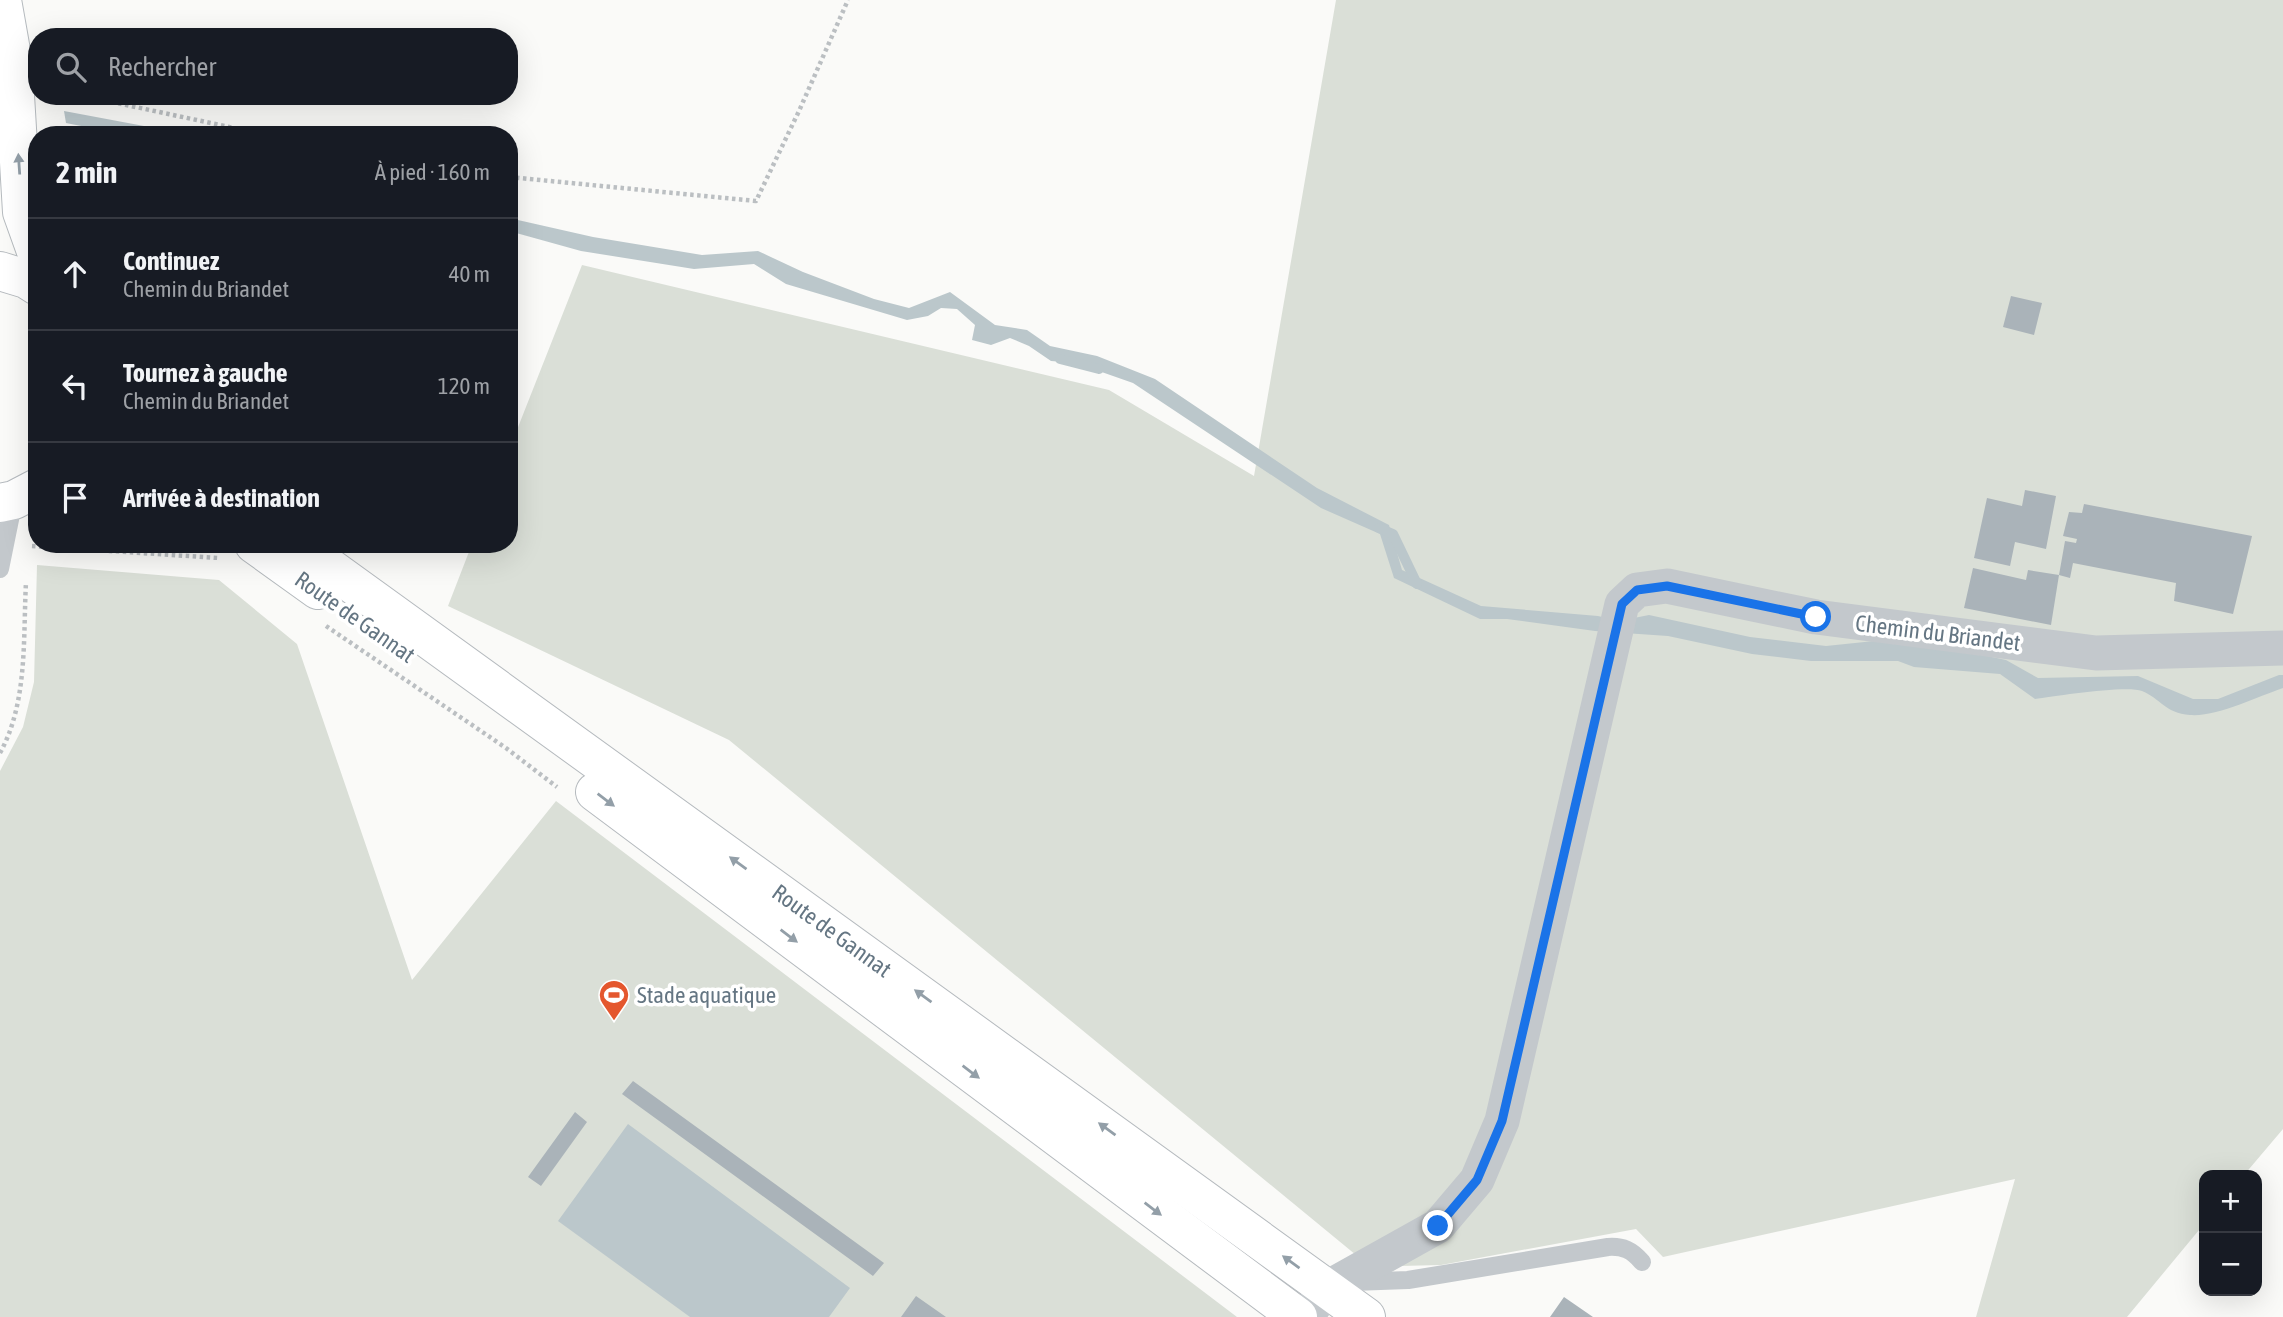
<!DOCTYPE html>
<html lang="fr">
<head>
<meta charset="utf-8">
<style>
	:root { --surface:#171b24; --page:#242831; --text:#f1f3f6; --muted:#9ea1a6; --line:#363941 }
	body { margin:0; font-family:"Asap Condensed",sans-serif; background:var(--page); color:var(--text) }
	.controls { position:absolute; right:21px; bottom:21px; display:grid; overflow:hidden; border-radius:14px; box-shadow:0 7px 28px #0002 }
	.controls button { width:63px; height:63px; display:grid; place-items:center; padding:0; border:0; border-bottom:2px solid var(--line); background:var(--surface); color:var(--text); font:35px sans-serif }
	.stop { position:absolute; width:21px; height:21px; margin:-16px; border:5px solid #1a73e8; border-radius:50%; background:#fff }
	.stop.end { background:#1a73e8; border-color:#fff; box-shadow:0 2px 7px #0008 }
	.list { margin:0; padding:0; list-style:none }
	h2 { display:flex; justify-content:space-between; align-items:center; height:91px; margin:0; padding:0 28px; font-size:30px }
	h2 small { font-size:23px; font-weight:400; color:var(--muted) }
	.list li { display:grid; grid-template-columns:46px 1fr auto; gap:21px; align-items:center; box-sizing:border-box; height:112px; padding:0 28px; border-top:2px solid var(--line) }
	.list b { display:block; font-size:26px; white-space:nowrap }
	.list p { margin:0; font-size:23px; white-space:nowrap; color:var(--muted) }
	.list em { font-size:23px; font-style:normal; color:var(--muted) }
	.icon { flex:none; width:38px; height:38px; fill:none; stroke:currentColor; stroke-width:2; stroke-linecap:round; stroke-linejoin:round }
	.map { position:relative; flex:none; width:2283px; height:1317px; overflow:hidden }
	.search { position:absolute; background:var(--surface); box-shadow:0 7px 28px #0002; left:28px; top:28px; width:490px; height:77px; display:flex; align-items:center; gap:18px; box-sizing:border-box; padding:0 24px; border-radius:28px; color:var(--muted); font-size:26px }
	.panel { position:absolute; background:var(--surface); box-shadow:0 7px 28px #0002; left:28px; top:126px; width:490px; height:427px; border-radius:28px }
	.map>svg:first-child { display:block }
	.green { fill:#dadfd7 }
	.water { fill:#bbc7cb }
	.lines { fill:none; stroke-linecap:round; stroke-linejoin:round }
	.stream { stroke:#bbc7cb; stroke-width:10 }
	.building { fill:#aab3b9 }
	.primary-casing { stroke:#b5babe; stroke-width:40 }
	.path { stroke:#bbbfc2; stroke-width:4.5; stroke-dasharray:3.5 3.5; stroke-linecap:butt }
	.lane { stroke:#c3c8cc; stroke-width:18 }
	.street { stroke:#c3c8cc; stroke-width:35 }
	.primary { stroke:#fff; stroke-width:38 }
	.oneway { fill:#939fa8 }
	.route { stroke:#1a73e8; stroke-width:9 }
	.labels { text-anchor:middle; stroke-width:7; stroke-linejoin:round; paint-order:stroke }
	.street-label { font-size:23px; fill:#657683; stroke:#fff }
	.poi-label { font-size:23px; fill:#657683; stroke:#fff; text-anchor:start }
</style>
</head>
<body>
<div class="map">
<svg width="2283" height="1317" viewBox="0 0 2283 1317">
	<rect width="100%" height="100%" fill="#fafaf8"/>
	<path class="green" d="M1336 0H2283V1129L2244 1175H2204V1224L2127 1317H1976L2015 1179 1663 1257 1636 1229 1441 1265 1400 1266 1356 1255 729 740 448 606 472 544H509V450L582 265 1109 390 1254 476Z
		M37 565 219 580 297 644 412 980 556 801 1237 1317H0V771L23 727 34 682Z"/>
	<path class="water" d="M64 111 192 135H127L66 123Z
		M509 218 593 237 702 255 758 251 803 272 874 299 909 308 950 292 995 325 1027 330 1050 346 1097 356 1155 379 1317 488 1389 525 1402 570 1481 606 1598 616 1619 621 1649 615 1750 637 1826 646 1903 638 2006 660 2038 678 2138 676 2193 699H2218L2279 675H2283V688C2256 697 2218 717 2190 715 2165 713 2161 699 2142 691 2127 685 2055 696 2035 699L2000 674 1914 667 1898 661H1811L1752 654 1668 636 1595 631 1507 619H1480L1394 578 1380 534 1321 508 1133 383 1076 363 1051 361 1029 346 1010 338 991 345 972 340 975 325 957 309 941 308 928 316 907 320 786 284 754 264 694 269 581 251 509 231Z
		M628 1124 850 1288 829 1317H690L558 1221Z"/>
	<g class="lines">
		<path class="stream" d="M1060 359 1099 369
			M1379 528 1393 534 1417 584"/>
	</g>
	<path class="building" d="M2011 296 2042 303 2034 335 2003 327Z
		M2025 490 2056 496 2046 549 2015 542 2010 566 1974 558 1987 498 2022 506Z
		M2084 504 2252 536 2233 614 2174 601 2176 583 2073 563 2070 578 2059 575 2065 541 2076 543 2077 539 2063 536 2069 512 2082 513Z
		M1973 568 2026 580 2028 570 2059 575 2051 625 1964 608Z
		M633 1081 884 1263 873 1276 622 1094Z
		M575 1112 587 1122 541 1186 528 1177Z
		M916 1296 946 1317H901Z
		M1564 1297 1593 1317H1550Z"/>
	<g class="lines">
		<g class="primary-casing">
			<g id="primary">
				<path d="M2 0 13 62 22 212 37 254"/>
				<path d="M0 271 26 279 37 286"/>
				<path d="M0 503 14 500 37 488"/>
				<path d="M254 544 318 590"/>
				<path id="s1" d="M297 544 1366 1317"/>
				<path d="M595 792 1298 1317"/>
			</g>
		</g>
		<path class="path" d="M84 96 267 135
			M509 177 756 201 799 111 848 0
			M32 546 219 558
			M326 626 506 748 557 787
			M0 753C28 702 23 638 26 582"/>
		<path class="lane" d="M0 569 14 500
			M1353 1282 1408 1280 1608 1247C1623 1246 1632 1250 1642 1262"/>
		<path class="street" d="M1306 1317 1327 1288 1438 1226 1477 1180 1502 1121 1622 604 1637 590 1667 586 1816 617 2096 653 2283 648"/>
		<use href="#primary" class="primary"/>
	</g>
	<defs><path id="oneway-solid" d="M-6-.8H1V-3.2L6.5 0L1 3.2V.8H-6Z" transform="scale(1.75)"/></defs>
	<g class="oneway">
		<use href="#oneway-solid" transform="translate(19 164) rotate(-94)"/>
		<use href="#oneway-solid" transform="translate(606 800) rotate(37)"/>
		<use href="#oneway-solid" transform="translate(738 863) rotate(-144)"/>
		<use href="#oneway-solid" transform="translate(789 936) rotate(37)"/>
		<use href="#oneway-solid" transform="translate(923 996) rotate(-144)"/>
		<use href="#oneway-solid" transform="translate(971 1072) rotate(37)"/>
		<use href="#oneway-solid" transform="translate(1107 1129) rotate(-144)"/>
		<use href="#oneway-solid" transform="translate(1153 1209) rotate(37)"/>
		<use href="#oneway-solid" transform="translate(1291 1262) rotate(-144)"/>
	</g>
	<g class="lines">
		<path class="route" d="M1438 1226 1477 1180 1502 1121 1622 604 1637 590 1667 586 1816 617"/>
	</g>
	<defs>
		<g id="stadium-pin" transform="scale(1.575)"><path d="M0 17L-7.5 6A9.5 9.5 0 1 1 7.5 6Z" fill="#e4572e" stroke="#fff"/><path d="M0-5a6.5 5 0 1 0 0 10a6.5 5 0 1 0 0-10ZM-3.5-1.8h7v3.6h-7Z" fill="#fff"/></g>
	</defs>
	<g fill-rule="evenodd">
		<use href="#stadium-pin" x="614" y="995"/>
	</g>
	<g class="labels">
		<g class="street-label">
			<text transform="translate(355 617) rotate(35)" y="8">Route de Gannat</text>
			<text transform="translate(1938 633) rotate(7)" y="8">Chemin du Briandet</text>
			<text dy="8" stroke="none"><textPath href="#s1" startOffset="660">Route de Gannat</textPath></text>
		</g>
		<g class="poi-label">
			<text x="637" y="1003">Stade aquatique</text>
		</g>
	</g>
</svg>
<div class="controls">
<button>+</button>
<button>−</button>
</div>
<div class="stop" style="left:1816px;top:617px"></div>
<div class="stop end" style="left:1438px;top:1226px"></div>
<div class="search"><svg class="icon" aria-label="search" viewBox="0 0 24 24"><circle cx="10" cy="10" r="6"/><path d="M15 15l6 6"/></svg>Rechercher</div>
<section class="panel">
<h2>2 min<small>À pied · 160 m</small></h2>
<ul class="list">
<li><svg class="icon" aria-label="ahead" viewBox="0 0 24 24"><path d="M12 20V5M6 11l6-6 6 6"/></svg><div><b>Continuez</b><p>Chemin du Briandet</p></div><em>40 m</em></li>
<li><svg class="icon" aria-label="left" viewBox="0 0 24 24"><path d="M17 20v-9H6M10 6l-5 5 5 5"/></svg><div><b>Tournez à gauche</b><p>Chemin du Briandet</p></div><em>120 m</em></li>
<li><svg class="icon" aria-label="arrive" viewBox="0 0 24 24"><path d="M6 21V4h12l-3 4 3 4H6"/></svg><div><b>Arrivée à destination</b></div></li>
</ul>
</section>
</div>
</body>
</html>
